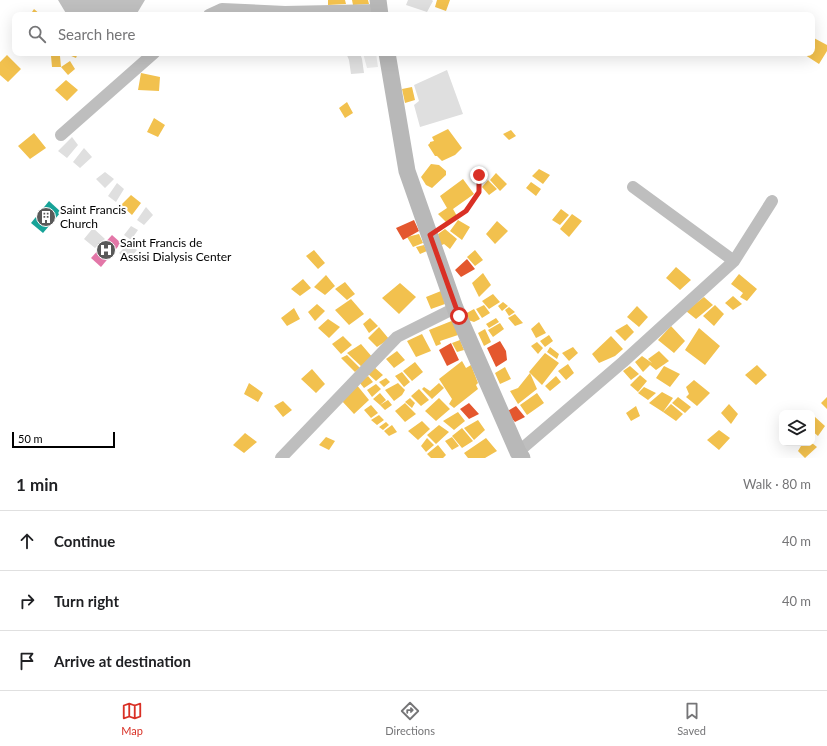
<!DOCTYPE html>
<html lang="en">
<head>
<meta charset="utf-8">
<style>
	:root { --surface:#fff; --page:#f6f6f6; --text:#202124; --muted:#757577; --line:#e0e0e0; --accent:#d93025 }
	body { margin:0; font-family:Lato,sans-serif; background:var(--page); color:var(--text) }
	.controls { position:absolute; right:12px; bottom:12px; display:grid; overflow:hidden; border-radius:8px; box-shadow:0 4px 16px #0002 }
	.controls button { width:36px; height:36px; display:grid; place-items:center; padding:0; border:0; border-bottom:1px solid var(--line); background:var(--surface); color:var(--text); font:20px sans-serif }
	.scale { position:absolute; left:12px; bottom:10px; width:103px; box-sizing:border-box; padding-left:4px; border:2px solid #000; border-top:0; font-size:11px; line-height:14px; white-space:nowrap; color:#000; -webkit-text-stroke:3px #fff; paint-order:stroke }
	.stop { position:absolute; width:12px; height:12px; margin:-9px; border:3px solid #d93025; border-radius:50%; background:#fff }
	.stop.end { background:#d93025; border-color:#fff; box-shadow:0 1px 4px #0008 }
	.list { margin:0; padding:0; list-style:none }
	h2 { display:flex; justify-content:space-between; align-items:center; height:52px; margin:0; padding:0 16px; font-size:17px }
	h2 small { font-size:13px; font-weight:400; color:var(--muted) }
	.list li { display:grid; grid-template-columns:26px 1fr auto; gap:12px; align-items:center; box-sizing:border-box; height:60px; padding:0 16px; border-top:1px solid var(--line) }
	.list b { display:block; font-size:15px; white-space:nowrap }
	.list em { font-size:13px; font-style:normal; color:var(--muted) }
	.icon { flex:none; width:22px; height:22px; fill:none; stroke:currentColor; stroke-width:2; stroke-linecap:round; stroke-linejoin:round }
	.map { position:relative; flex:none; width:827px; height:458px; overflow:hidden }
	.search { position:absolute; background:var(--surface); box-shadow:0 4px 16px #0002; left:12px; right:12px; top:12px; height:44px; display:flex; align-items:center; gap:10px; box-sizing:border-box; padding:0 14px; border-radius:8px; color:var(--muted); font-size:15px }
	.sheet { height:232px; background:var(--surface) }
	nav { display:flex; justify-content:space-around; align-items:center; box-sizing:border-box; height:56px; border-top:1px solid var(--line); background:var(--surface); font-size:11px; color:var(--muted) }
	nav a { display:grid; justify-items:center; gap:2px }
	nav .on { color:var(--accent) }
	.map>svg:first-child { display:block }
	.green { fill:#ececec }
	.water { fill:#bfbfbf }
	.homes { fill:#f2c14e }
	.shops { fill:#e4572e }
	.health { fill:#e377a8 }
	.public { fill:#17a398 }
	.building { fill:#dfdfdf }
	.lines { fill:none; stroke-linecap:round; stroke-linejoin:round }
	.path { stroke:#b9b9b9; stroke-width:2.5; stroke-dasharray:1 2; stroke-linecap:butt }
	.street { stroke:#bebebe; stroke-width:12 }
	.secondary { stroke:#b8b8b8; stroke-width:17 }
	.route { stroke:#d93025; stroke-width:5 }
	.labels { text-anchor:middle; stroke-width:4; stroke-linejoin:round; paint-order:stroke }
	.poi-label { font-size:12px; fill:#000; stroke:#fff; text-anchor:start }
</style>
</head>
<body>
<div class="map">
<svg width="827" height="458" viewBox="0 0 827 458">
	<rect width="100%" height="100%" fill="#fff"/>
	<path class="green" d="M363 53H376L378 67 367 68Z"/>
	<path class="water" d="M58 0H145L136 15H67Z"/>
	<path class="homes" d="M328 0H345L346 4 328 5Z
		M352 0H368L369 4 353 5Z
		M437 0H450L446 11 435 7Z
		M34 9 41 15H30Z
		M812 37 827 45V51L819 64 802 53H812Z
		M64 53H78L76 58Z
		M7 55 21 69 8 82 0 75V62Z
		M51 56H60L61 67H52Z
		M70 61 75 69 68 75 61 67Z
		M141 73 160 77 159 91 138 90Z
		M66 80 78 90 67 101 55 90Z
		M412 87 415 100 405 103 402 89Z
		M347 102 353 113 345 118 339 108Z
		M154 118 165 125 158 137 147 132Z
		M448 129 462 148 455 155 442 161 437 156H435L428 145 430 143V142L434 141 432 137Z
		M511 130 516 136 509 140 503 134Z
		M34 133 46 148 30 159 18 146Z
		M431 164 439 165 446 171V175L432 188 426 185 421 177Z
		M539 169 550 175 543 184 532 176Z
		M496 173 507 184 500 191 490 180Z
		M463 179 474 194 453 209 457 216 446 222 438 214 447 208 440 196Z
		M488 180 497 189 489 195 482 187Z
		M531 182 541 189 536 196 526 188Z
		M131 195 141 203 132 215 121 205Z
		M561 209 569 215 560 225 552 220Z
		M572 214 582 221 569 237 560 229Z
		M458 220 470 227 462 240 450 231Z
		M497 221 508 231 495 244 486 234Z
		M445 229 457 239 450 249 444 244 440 246 438 234Z
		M419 234 423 243 413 247 407 237Z
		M424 245 427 251 420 254 416 247Z
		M314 250 325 263 318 269 306 256Z
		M475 250 483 260 475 266 467 257Z
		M676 267 691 280 680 290 666 278Z
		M483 273 491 285 479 297 472 283Z
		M739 274 757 289 747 301 740 297 743 293 731 284Z
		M326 275 335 286 325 295 314 287Z
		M303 279 311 288 300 296 291 289Z
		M345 282 355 294 347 300 335 289Z
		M400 283 416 297 399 314 382 298Z
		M441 291 445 304 431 309 426 297Z
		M493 294 500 302 489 309 482 301Z
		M733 296 742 304 733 310 725 303Z
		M704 297 713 305 696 319 686 311Z
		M351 299 364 314 349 325 335 310Z
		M503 302 508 306 502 311 498 306Z
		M317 304 325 311 315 321 308 312Z
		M484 305 490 313 482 318 476 309Z
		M715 305 724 314 714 326 703 316Z
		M637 306 648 317 639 327 627 317Z
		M509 307 515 312 509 316 505 310Z
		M294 308 300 319 287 326 281 318Z
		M474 309 480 319 474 322 468 320 465 314Z
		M515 314 523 323 515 326 508 318Z
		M370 318 378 326 369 333 363 324Z
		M496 318 499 322 489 328 486 324Z
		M328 319 340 327 329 338 318 328Z
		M454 320 458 335 440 341 441 344 436 346 429 330Z
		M539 322 546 333 536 338 531 329Z
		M500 323 504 329 493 337 488 330Z
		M627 324 634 332 625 341 615 331Z
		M671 326 685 341 674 353 658 340Z
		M379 327 389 339 377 347 368 338Z
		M699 328 720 346 705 365 685 350Z
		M485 329 491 342 484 346 478 333Z
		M422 334 431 351 416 357 407 341Z
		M549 335 553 341 545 347 540 341Z
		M343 336 352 345 341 354 332 344Z
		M611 336 623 349 615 356 599 363 592 354Z
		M460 340 464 350 457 352 452 343Z
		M537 342 543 348 538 354 531 346Z
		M361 344 373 358 363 368 347 353Z
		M550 347 559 354 557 359 547 352Z
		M573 347 578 353 569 361 562 353Z
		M397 351 405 360 394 368 386 359Z
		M659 351 669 361 656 370 650 365 643 372 635 362 642 356 652 363 648 359Z
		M545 353 559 363 542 385 529 372Z
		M347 355 360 368 355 372 341 358Z
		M462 361 466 368 471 365 478 383 476 385 478 389 454 408 449 404 452 399 439 379Z
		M415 362 423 372 412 381 403 371Z
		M568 364 574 373 566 380 558 371Z
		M757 365 767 375 756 385 745 375Z
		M373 366 383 375 376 381 366 372Z
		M630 366 639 374 631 380 623 371Z
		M664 366 680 374 670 387 656 378Z
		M505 367 511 379 500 384 495 373Z
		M312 369 325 384 316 393 301 379Z
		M402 372 410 382 404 387 395 376Z
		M530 373 537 389 518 404 510 391 518 388Z
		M640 375 647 381 638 392 630 385Z
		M368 376 373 382 364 388 359 382Z
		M556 376 561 382 550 391 545 386Z
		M386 378 390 382 384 387 379 382Z
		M694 380 710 393 697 406 686 397 689 394 686 387Z
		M249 383 263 393 258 402 244 394Z
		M398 383 405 390 402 395 394 401 385 390Z
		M439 383 444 388 432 399 422 389 424 387 430 391Z
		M356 384 369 400 354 414 341 400Z
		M376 384 381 389 372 397 367 390Z
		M644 387 656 393 648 400 638 393Z
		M419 389 429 400 421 406 411 396Z
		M662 392 673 398 663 412 649 403Z
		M380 393 386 400 380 405 373 399Z
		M537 393 544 403 527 415 520 405Z
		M678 397 691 407 685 413 672 403Z
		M827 397V409L821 403Z
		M410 398 415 403 412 408 405 402Z
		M439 398 450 409 436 421 425 411Z
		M388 400 392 405 385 410 380 405Z
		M283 401 292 410 283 417 274 406Z
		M405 403 416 414 405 422 395 411Z
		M671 404 683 414 676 421 663 412Z
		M729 404 738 414 731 424 721 413Z
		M371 405 378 413 371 418 364 410Z
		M636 406 640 416 631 421 626 413Z
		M458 412 465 421 454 430 443 421Z
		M379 415 384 420 377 425 371 420Z
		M815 417 825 426 818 436 812 431V420Z
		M478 420 485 430 474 440 464 428Z
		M422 421 430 429 418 440 408 431Z
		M386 422 389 425 383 430 379 427Z
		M392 425 397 432 389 436 384 431Z
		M439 425 449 432 436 444 427 435Z
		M462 428 473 441 462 448 452 436Z
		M719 430 730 438 719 450 707 440Z
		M245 433 257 442 244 453 233 445Z
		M326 437 335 441 329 450 319 445Z
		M452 437 459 446 452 450 445 441Z
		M427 438 434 445 426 452 421 446Z
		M486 438 497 451 485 458H468L464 453Z
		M799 443H812L817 447 805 458 798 451 801 446Z
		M438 445 446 455 443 458H431L427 454Z"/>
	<path class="shops" d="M414 220 419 231 403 240 396 228Z
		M467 259 475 269 461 277 455 270Z
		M500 341 506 351 507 360 496 367 487 348Z
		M451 343 459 360 447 366 439 350Z
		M469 403 479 414 469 419 460 409Z
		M516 406 525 417 515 422 506 412Z"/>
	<path class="health" d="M112 235 121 243 101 267 91 258Z"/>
	<path class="public" d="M49 201 61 212 43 233 31 223Z"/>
	<path class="building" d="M408 0H432L433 1 427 12 406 5Z
		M346 53H360L362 59 364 73 351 74 349 60Z
		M447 70 463 114 420 127 414 105 419 101 414 85Z
		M72 137 78 145 67 158 58 151Z
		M84 148 92 157 80 168 73 162Z
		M105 172 114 179 105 188 96 179Z
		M117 183 124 189 116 202 108 196Z
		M146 207 153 215 144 225 137 220Z
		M131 226 138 230 131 240 124 235Z
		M93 228 105 239 95 248 84 239Z
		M129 243 137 250 128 261 119 253Z"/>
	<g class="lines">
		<path class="path" d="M442 227 467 211 479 192V175"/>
		<path class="street" d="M209 15 222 9 285 12 379 10
			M61 135 154 53
			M633 187 734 261
			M518 452 623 362 734 261 772 201
			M281 458 397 337 455 308"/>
		<path class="secondary" d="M378 0 380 15
			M387 53 407 171 455 308 518 452 522 458"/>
	</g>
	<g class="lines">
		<path class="route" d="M459 316 430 235 466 211 479 192V175"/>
	</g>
	<defs>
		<g id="building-disc" transform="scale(1)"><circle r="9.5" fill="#595959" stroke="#fff"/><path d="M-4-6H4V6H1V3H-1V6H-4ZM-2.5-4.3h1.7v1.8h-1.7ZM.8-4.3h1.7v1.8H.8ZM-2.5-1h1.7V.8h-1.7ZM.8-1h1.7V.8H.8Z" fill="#fff"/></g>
		<g id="hospital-disc" transform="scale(1)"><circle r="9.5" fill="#595959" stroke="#fff"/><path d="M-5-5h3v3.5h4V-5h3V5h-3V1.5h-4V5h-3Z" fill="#fff"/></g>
	</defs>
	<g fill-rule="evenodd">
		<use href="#building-disc" x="46" y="217"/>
		<use href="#hospital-disc" x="106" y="250"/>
	</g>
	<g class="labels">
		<g class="poi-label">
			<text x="60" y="214">Saint Francis<tspan x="60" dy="14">Church</tspan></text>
			<text x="120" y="247">Saint Francis de<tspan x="120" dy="14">Assisi Dialysis Center</tspan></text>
		</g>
	</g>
</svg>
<div class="controls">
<button><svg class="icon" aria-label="layers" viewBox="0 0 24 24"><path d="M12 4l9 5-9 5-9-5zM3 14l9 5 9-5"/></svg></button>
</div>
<div class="scale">50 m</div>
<div class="stop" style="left:459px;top:316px"></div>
<div class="stop end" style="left:479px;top:175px"></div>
<div class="search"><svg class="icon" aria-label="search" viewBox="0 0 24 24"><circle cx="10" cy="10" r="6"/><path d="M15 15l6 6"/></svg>Search here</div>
</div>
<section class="sheet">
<h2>1 min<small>Walk · 80 m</small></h2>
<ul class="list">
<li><svg class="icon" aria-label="ahead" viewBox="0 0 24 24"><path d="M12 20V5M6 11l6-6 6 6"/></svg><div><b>Continue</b></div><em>40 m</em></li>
<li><svg class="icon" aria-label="right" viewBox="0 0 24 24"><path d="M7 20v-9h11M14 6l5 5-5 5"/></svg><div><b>Turn right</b></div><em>40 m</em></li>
<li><svg class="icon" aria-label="arrive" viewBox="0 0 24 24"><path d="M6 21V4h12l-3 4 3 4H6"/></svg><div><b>Arrive at destination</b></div></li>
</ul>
</section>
<nav>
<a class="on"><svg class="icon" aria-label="map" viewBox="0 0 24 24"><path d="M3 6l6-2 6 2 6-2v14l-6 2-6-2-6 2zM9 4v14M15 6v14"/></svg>Map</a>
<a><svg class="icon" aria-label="directions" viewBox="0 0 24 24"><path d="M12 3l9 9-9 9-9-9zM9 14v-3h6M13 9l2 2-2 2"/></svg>Directions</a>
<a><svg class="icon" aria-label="saved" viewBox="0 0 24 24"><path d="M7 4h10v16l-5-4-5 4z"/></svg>Saved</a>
</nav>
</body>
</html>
